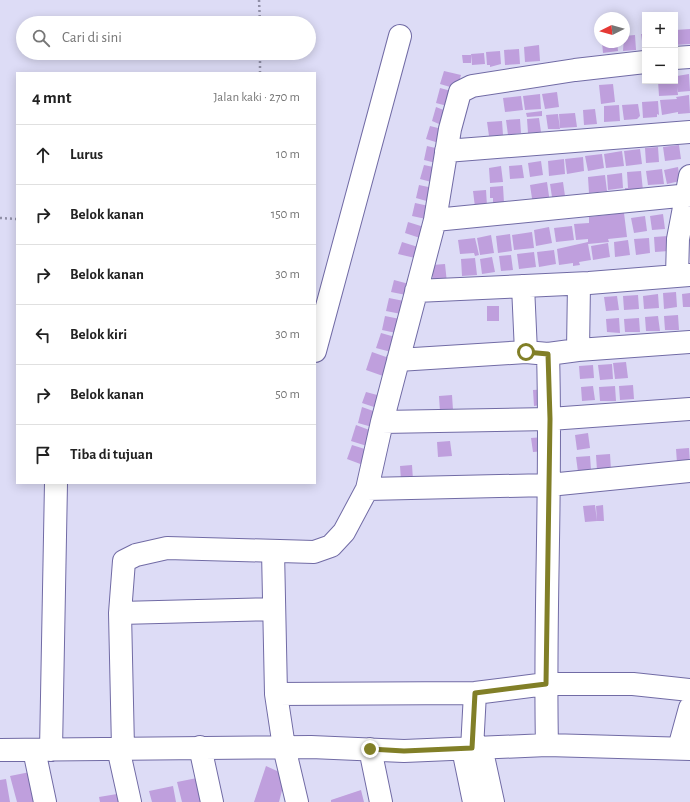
<!DOCTYPE html>
<html lang="id">
<head>
<meta charset="utf-8">
<style>
	:root { --surface:#fff; --page:#f6f6f6; --text:#222; --muted:#767676; --line:#e0e0e0 }
	body { margin:0; font-family:"Alegreya Sans",sans-serif; background:var(--page); color:var(--text) }
	.controls { position:absolute; right:12px; top:12px; display:grid; overflow:hidden; border-radius:0px; box-shadow:0 2px 10px #0003 }
	.controls button { width:36px; height:36px; display:grid; place-items:center; padding:0; border:0; border-bottom:1px solid var(--line); background:var(--surface); color:var(--text); font:20px sans-serif }
	.compass { position:absolute; left:594px; top:12px; width:36px; height:36px; border-radius:50%; background:var(--surface); box-shadow:0 2px 10px #0003; rotate:265deg }
	.stop { position:absolute; width:12px; height:12px; margin:-9px; border:3px solid #817f27; border-radius:50%; background:#fff }
	.stop.end { background:#817f27; border-color:#fff; box-shadow:0 1px 4px #0008 }
	.list { margin:0; padding:0; list-style:none }
	h2 { display:flex; justify-content:space-between; align-items:center; height:52px; margin:0; padding:0 16px; font-size:17px }
	h2 small { font-size:13px; font-weight:400; color:var(--muted) }
	.list li { display:grid; grid-template-columns:26px 1fr auto; gap:12px; align-items:center; box-sizing:border-box; height:60px; padding:0 16px; border-top:1px solid var(--line) }
	.list b { display:block; font-size:15px; white-space:nowrap }
	.list em { font-size:13px; font-style:normal; color:var(--muted) }
	.icon { flex:none; width:22px; height:22px; fill:none; stroke:currentColor; stroke-width:2; stroke-linecap:round; stroke-linejoin:round }
	.map { position:relative; flex:none; width:690px; height:802px; overflow:hidden }
	.search { position:absolute; background:var(--surface); box-shadow:0 2px 10px #0003; left:16px; top:16px; width:300px; height:44px; display:flex; align-items:center; gap:10px; box-sizing:border-box; padding:0 14px; border-radius:22px; color:var(--muted); font-size:15px }
	.panel { position:absolute; background:var(--surface); box-shadow:0 2px 10px #0003; left:16px; top:72px; width:300px; height:412px; border-radius:0px }
	.map>svg:first-child { display:block }
	.building { fill:#bf9fdd }
	.lines { fill:none; stroke-linecap:round; stroke-linejoin:round }
	.minor-casing { stroke:#716ba5; stroke-width:24 }
	.path { stroke:#908fa7; stroke-width:2.5; stroke-dasharray:2 3; stroke-linecap:butt }
	.minor { stroke:#fff; stroke-width:22 }
	.route { stroke:#817f27; stroke-width:5 }
</style>
</head>
<body>
<div class="map">
<svg width="690" height="802" viewBox="0 0 690 802">
	<rect width="100%" height="100%" fill="#dddcf6"/>
	<path class="building" d="M690 29V44L675 45V30Z
		M641 34H645V48H643Z
		M635 35 636 50 623 51 624 36Z
		M602 42H617L618 51 603 53Z
		M539 45 540 61 525 62 524 47Z
		M519 49 520 64 505 65 504 50Z
		M500 51 501 64 490 67V65H487L486 52Z
		M484 53 485 64 472 65 471 54Z
		M462 55H471V63H463Z
		M444 71 461 75 457 89 440 84Z
		M689 74 690 91 678 92 677 87 678 95 659 96 658 81H675L677 76Z
		M613 84 615 102 601 104 599 85Z
		M440 88 455 92 451 107 436 103Z
		M557 92 559 107 545 109 542 94Z
		M540 94 541 109 525 110 523 96Z
		M689 95 690 113 678 114V112L662 115 660 100 677 99 676 97Z
		M521 96 523 110 505 112 503 98Z
		M658 101 659 115 657 114V117L643 118 642 102Z
		M638 104 640 116 637 119 624 120 622 105Z
		M619 105 620 121 604 122V106Z
		M436 107 451 113 446 127 432 121Z
		M595 109 597 124 584 125 583 110Z
		M542 111V116L527 117 526 113Z
		M575 113 577 127 560 128 559 114Z
		M558 114 560 129H548L546 115Z
		M539 118 541 132 528 133 527 119Z
		M520 119 521 133 508 135 506 120Z
		M502 121 503 135 489 136 487 122Z
		M430 126 446 130 442 144 426 139Z
		M679 145 681 159 665 161 663 147Z
		M427 146 444 150 440 164 424 160Z
		M658 147 659 162 646 163 645 148Z
		M640 149 642 164 626 166 624 151Z
		M622 151 624 166 606 168 604 154Z
		M602 154 604 168 588 171 585 156Z
		M583 157 584 171 567 174 565 159Z
		M564 159 565 174 549 176 548 161Z
		M541 161 543 175 530 177 528 163Z
		M424 165 438 168 435 183 420 179Z
		M522 165 524 178 510 179 509 166Z
		M501 166 503 182 490 183 489 168Z
		M678 167 680 181 667 184 664 170Z
		M662 169 664 184 648 185 646 171Z
		M641 171 643 191 625 196V188H628L627 172Z
		M622 173 623 188 608 190 607 175Z
		M605 175 607 191 589 193 588 177Z
		M547 182 550 203 533 205 530 185Z
		M563 182 565 196 552 197 550 184Z
		M419 185 433 188 430 202 416 198Z
		M503 186 504 203 493 204V198H490V187Z
		M486 190 487 206 475 207 473 191Z
		M415 203 429 206 426 219 412 216Z
		M624 213 627 237 608 239 609 242 588 244 591 260 579 262 580 265 573 266V263L559 265 557 249 588 242V239L576 240 574 224 589 223V217Z
		M663 214 665 229 652 230 650 216Z
		M645 216 647 231 634 233 631 218Z
		M408 222 424 227 420 238 405 233Z
		M572 226 574 240 556 242 554 228Z
		M549 227 552 243 536 246 534 230Z
		M532 232 534 248 514 250 512 235Z
		M510 234 512 251 498 253 496 236Z
		M491 235 494 253 480 255 477 238Z
		M668 236 669 251 655 252 654 237Z
		M475 238 479 255 475 256 474 253 460 254 458 240Z
		M649 238 650 253 636 255 634 239Z
		M628 240 630 255 615 257 614 242Z
		M402 242 418 247 415 258 398 254Z
		M608 243 610 257 593 260 591 246Z
		M554 250 556 264 539 267 537 252Z
		M534 252 536 267 519 269 517 254Z
		M511 255 513 270 501 271 499 256Z
		M492 257 495 272 482 274 480 259Z
		M475 258 477 275 462 276 461 259Z
		M445 264 447 283 433 284 432 265Z
		M394 280 409 284 406 295 391 292Z
		M676 292 677 307 664 309 663 293Z
		M690 293V307H683L682 294Z
		M658 294 659 308 644 309 643 296Z
		M638 295 639 309 624 310 623 296Z
		M617 296 619 310 606 311 604 297Z
		M389 298 404 301 401 314 386 311Z
		M487 306H499V321H487Z
		M678 315 679 330H665L664 316Z
		M385 316 400 319 396 333 382 330Z
		M658 316 660 331H646L645 317Z
		M619 318 620 333 607 332 606 319Z
		M639 318 640 332H625L624 319Z
		M381 333 395 337 391 352 376 348Z
		M372 352 389 358 383 376 366 370Z
		M626 362 628 378 615 379 613 363Z
		M612 364 613 379 600 380 598 365Z
		M593 365 594 378 580 379 579 366Z
		M633 385 634 399 620 400 619 386Z
		M593 386 595 400 582 401 581 387Z
		M615 386 616 401H600L599 387Z
		M547 389 541 405 534 406 533 390Z
		M366 392 381 396 377 408 362 403Z
		M452 395 453 410 440 412 439 396Z
		M362 407 376 412 372 427 358 423Z
		M356 425 372 431 367 446 351 441Z
		M588 433 590 448 577 450 575 435Z
		M544 437 545 451 533 452 531 438Z
		M450 441 452 456 438 457 437 442Z
		M352 445 368 450 363 465 347 459Z
		M689 448 690 463H677L676 449Z
		M610 454 611 470 597 471 596 455Z
		M590 456 591 470 578 472 576 457Z
		M412 465 413 480H401L400 466Z
		M595 505 597 521 585 522 583 506Z
		M603 505 604 521H597L596 506Z
		M266 766 286 775 279 802H254Z
		M35 771 40 802H17L10 776Z
		M202 777 206 802H182L177 782Z
		M6 779 10 802H0V780Z
		M173 786 176 802H152L149 791Z
		M361 790 364 802H331V800Z
		M123 793 125 802H100L99 797Z"/>
	<g class="lines">
		<g class="minor-casing">
			<path id="minor" d="M675 58 690 57
				M446 151 690 132
				M435 220 690 195
				M677 275 678 239 690 176
				M523 286 526 352
				M416 291 589 283 690 275
				M578 350 579 284
				M315 351 400 36
				M398 360 526 352 548 354 578 350 690 342
				M382 422 550 419 690 409
				M367 489 549 485 690 471
				M273 551 276 694
				M120 613 273 609
				M547 745C544 615 552 484 548 354
				M200 747 212 802
				M481 747 493 802
				M118 748 130 802
				M123 748 120 613 124 561 136 555 167 548 314 552 331 546 344 532 367 489 382 422 435 220 450 129 460 92 472 86 575 70 645 62
				M679 748 690 708
				M370 749 381 802
				M463 749 474 802
				M472 749 475 693
				M0 750 311 747 404 751 547 745 690 749
				M34 750 45 802
				M51 750 56 483
				M297 802 284 747 276 694 475 693 546 684H633L690 690"/>
		</g>
		<path class="path" d="M259 0 260 23
			M260 73V53
			M0 218 17 219"/>
		<use href="#minor" class="minor"/>
	</g>
	<g class="lines">
		<path class="route" d="M370 749 404 751 472 748 475 693 546 684 550 419 548 354 526 352"/>
	</g>
</svg>
<div class="controls">
<button>+</button>
<button>−</button>
</div>
<svg class="compass" viewBox="-18 -18 36 36"><path d="M0-13l5 13h-10z" fill="#e53935"/><path d="M0 13l5-13h-10z" fill="#767676"/></svg>
<div class="stop" style="left:526px;top:352px"></div>
<div class="stop end" style="left:370px;top:749px"></div>
<div class="search"><svg class="icon" aria-label="search" viewBox="0 0 24 24"><circle cx="10" cy="10" r="6"/><path d="M15 15l6 6"/></svg>Cari di sini</div>
<section class="panel">
<h2>4 mnt<small>Jalan kaki · 270 m</small></h2>
<ul class="list">
<li><svg class="icon" aria-label="ahead" viewBox="0 0 24 24"><path d="M12 20V5M6 11l6-6 6 6"/></svg><div><b>Lurus</b></div><em>10 m</em></li>
<li><svg class="icon" aria-label="right" viewBox="0 0 24 24"><path d="M7 20v-9h11M14 6l5 5-5 5"/></svg><div><b>Belok kanan</b></div><em>150 m</em></li>
<li><svg class="icon" aria-label="right" viewBox="0 0 24 24"><path d="M7 20v-9h11M14 6l5 5-5 5"/></svg><div><b>Belok kanan</b></div><em>30 m</em></li>
<li><svg class="icon" aria-label="left" viewBox="0 0 24 24"><path d="M17 20v-9H6M10 6l-5 5 5 5"/></svg><div><b>Belok kiri</b></div><em>30 m</em></li>
<li><svg class="icon" aria-label="right" viewBox="0 0 24 24"><path d="M7 20v-9h11M14 6l5 5-5 5"/></svg><div><b>Belok kanan</b></div><em>50 m</em></li>
<li><svg class="icon" aria-label="arrive" viewBox="0 0 24 24"><path d="M6 21V4h12l-3 4 3 4H6"/></svg><div><b>Tiba di tujuan</b></div></li>
</ul>
</section>
</div>
</body>
</html>
